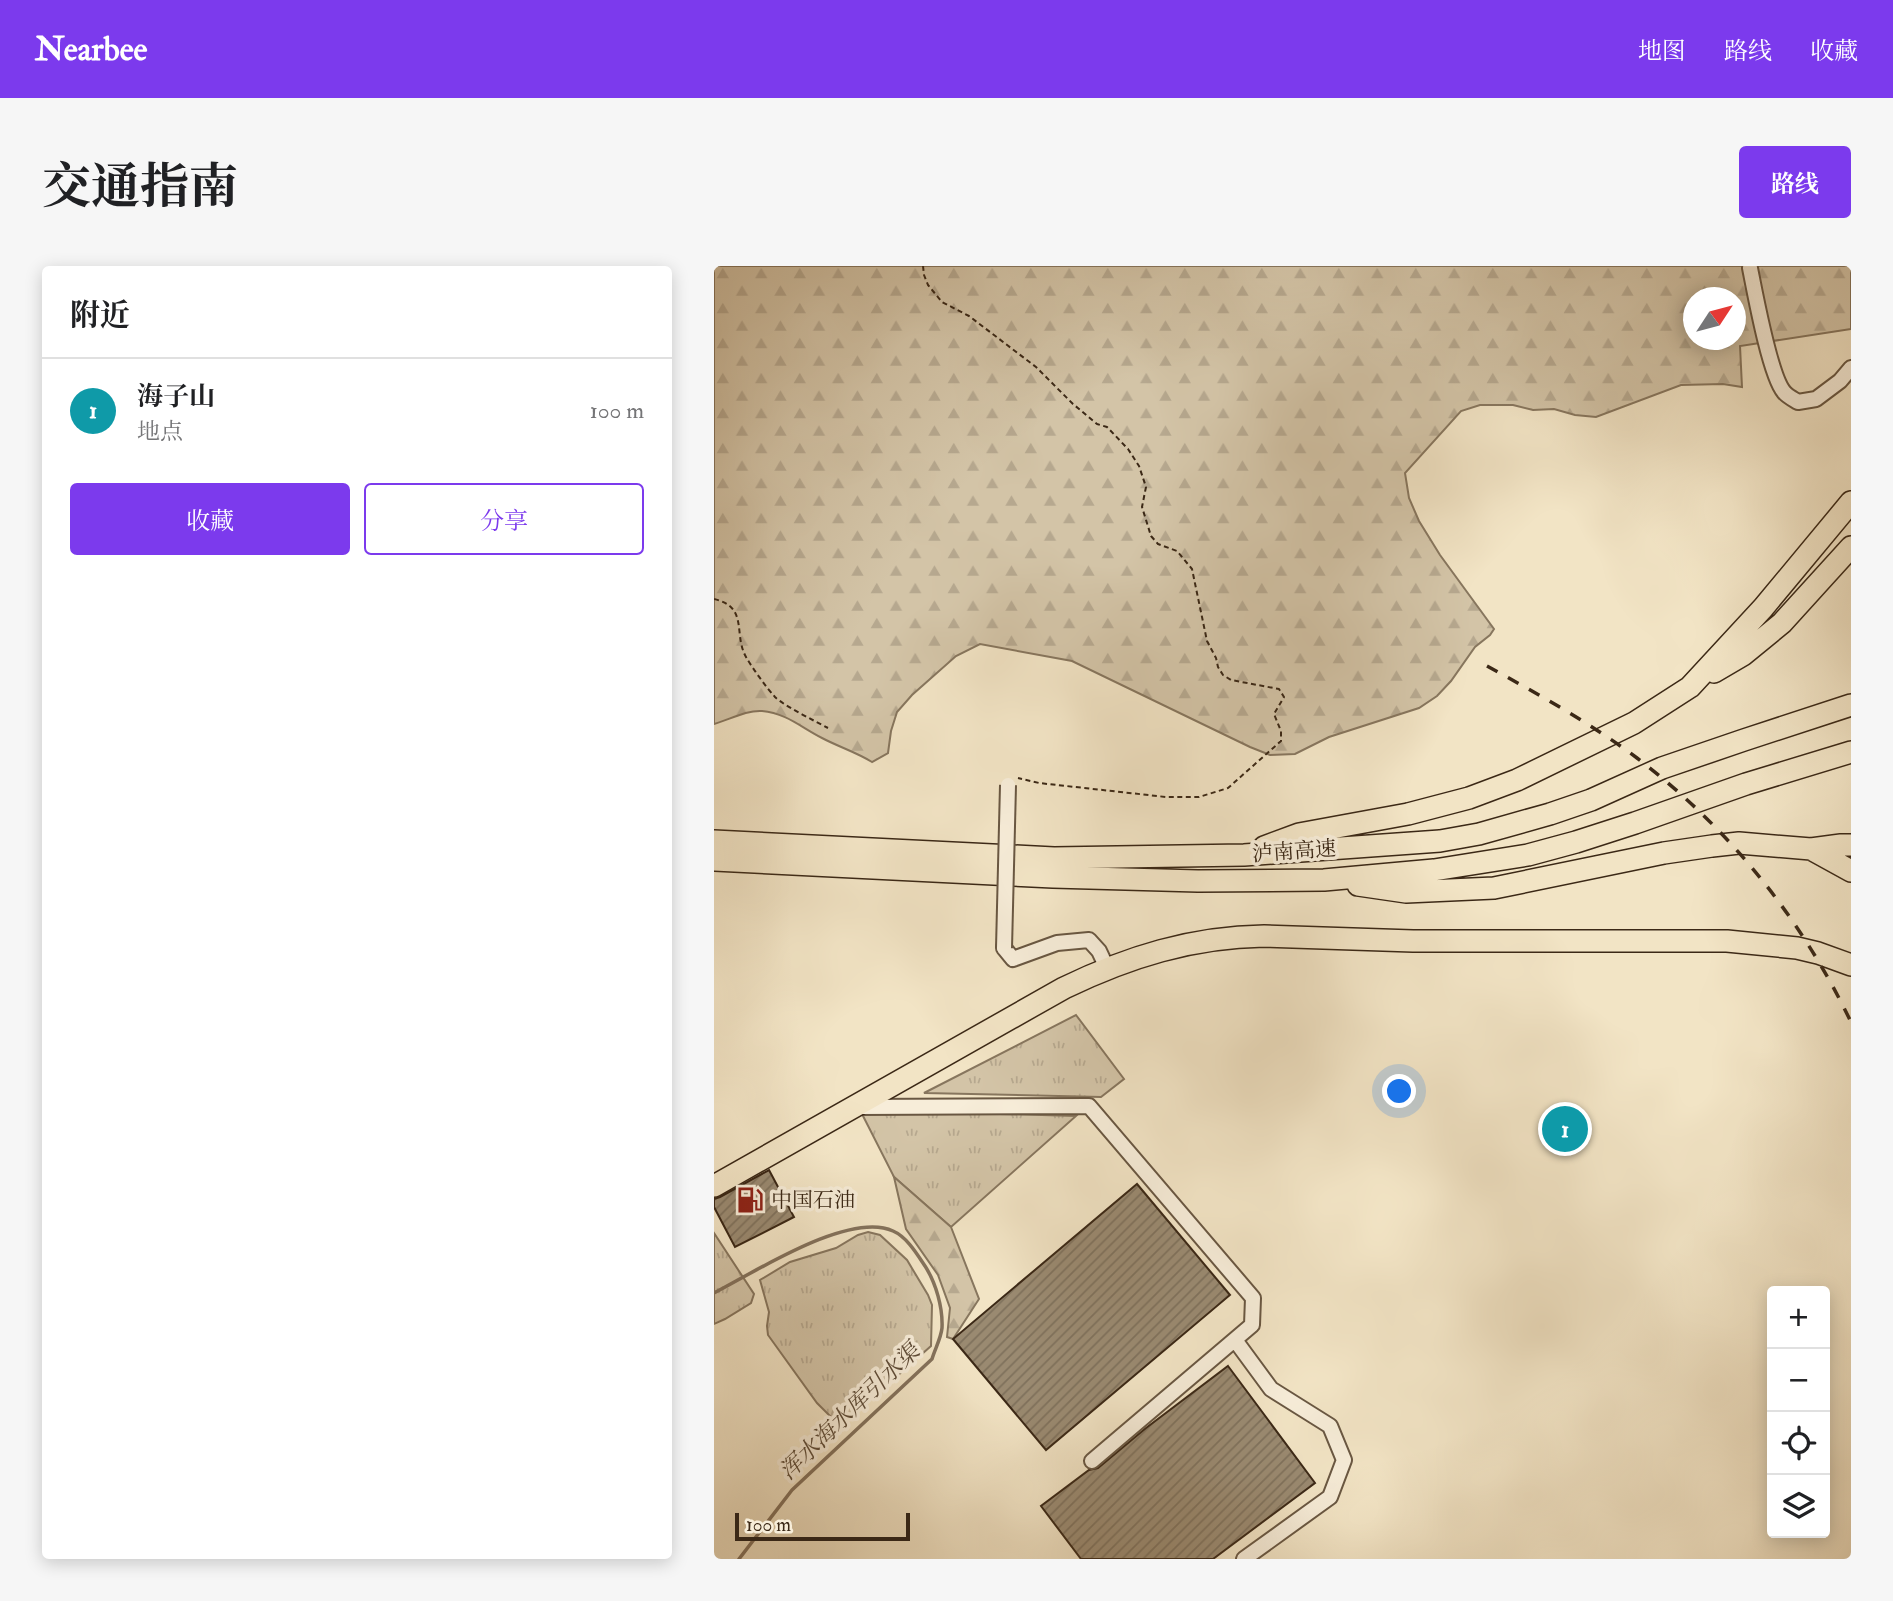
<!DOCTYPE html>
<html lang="zh">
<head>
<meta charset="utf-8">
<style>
	:root { --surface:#fff; --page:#f6f6f6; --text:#202124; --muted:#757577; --line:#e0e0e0; --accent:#7c3aed }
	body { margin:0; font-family:"IM FELL Double Pica","Noto Serif SC",serif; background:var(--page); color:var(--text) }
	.controls { position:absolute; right:21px; bottom:21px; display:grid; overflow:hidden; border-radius:7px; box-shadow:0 4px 18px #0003 }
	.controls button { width:63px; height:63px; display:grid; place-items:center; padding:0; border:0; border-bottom:2px solid var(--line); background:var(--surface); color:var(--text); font:35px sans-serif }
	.compass { position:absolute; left:969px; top:21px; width:63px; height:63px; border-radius:50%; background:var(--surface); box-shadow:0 4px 18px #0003; rotate:54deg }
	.scale { position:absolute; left:21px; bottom:18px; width:175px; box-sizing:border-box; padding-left:7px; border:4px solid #3b2816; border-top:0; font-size:19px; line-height:24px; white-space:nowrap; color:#3b2816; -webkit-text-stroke:5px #f7edd9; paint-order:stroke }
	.you { position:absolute; left:686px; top:826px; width:24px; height:24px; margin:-18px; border:5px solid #fff; border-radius:50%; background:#1a73e8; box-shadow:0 0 0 10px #1a73e833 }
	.badge { display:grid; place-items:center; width:46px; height:46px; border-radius:50%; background:var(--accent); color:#fff; font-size:23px; font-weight:700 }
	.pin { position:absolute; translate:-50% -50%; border:4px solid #fff; box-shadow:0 2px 7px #0006 }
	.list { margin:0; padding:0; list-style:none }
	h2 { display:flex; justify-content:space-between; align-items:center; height:91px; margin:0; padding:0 28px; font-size:30px }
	h2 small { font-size:23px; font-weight:400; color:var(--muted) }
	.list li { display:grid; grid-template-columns:46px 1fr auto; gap:21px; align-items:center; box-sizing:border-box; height:105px; padding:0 28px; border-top:2px solid var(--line) }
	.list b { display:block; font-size:26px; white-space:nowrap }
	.list p { margin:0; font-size:23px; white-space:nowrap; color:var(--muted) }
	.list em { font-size:23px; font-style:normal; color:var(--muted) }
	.actions { display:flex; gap:14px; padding:21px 28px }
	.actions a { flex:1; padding:16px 0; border:2px solid var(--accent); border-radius:7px; text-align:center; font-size:24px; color:var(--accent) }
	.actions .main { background:var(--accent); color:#fff }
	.icon { flex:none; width:38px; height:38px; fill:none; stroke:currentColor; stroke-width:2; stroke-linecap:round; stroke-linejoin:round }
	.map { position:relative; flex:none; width:1137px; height:1293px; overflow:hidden; border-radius:7px }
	header { display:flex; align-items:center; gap:42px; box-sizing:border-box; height:98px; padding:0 35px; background:var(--accent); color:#fff }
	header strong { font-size:33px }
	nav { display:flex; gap:38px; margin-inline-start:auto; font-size:24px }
	.intro { display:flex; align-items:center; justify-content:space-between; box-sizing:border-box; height:168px; padding:0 42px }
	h1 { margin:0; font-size:49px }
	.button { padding:18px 32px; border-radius:7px; background:var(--accent); color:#fff; font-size:24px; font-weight:700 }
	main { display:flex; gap:42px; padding:0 42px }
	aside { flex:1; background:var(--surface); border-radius:7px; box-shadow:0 4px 18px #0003 }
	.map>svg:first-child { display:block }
	.grass { fill:url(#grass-tufts); stroke:#87765e; stroke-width:2 }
	.forest { fill:url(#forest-firs); stroke:#87765e; stroke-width:2; fill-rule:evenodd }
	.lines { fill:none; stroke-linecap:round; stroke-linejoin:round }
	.stream { stroke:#84725c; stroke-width:3.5 }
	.building { fill:url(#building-hatch); stroke:#3b2816; stroke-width:2 }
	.minor-casing { stroke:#695742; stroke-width:18 }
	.highway-casing { stroke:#3b2816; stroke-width:24 }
	.path { stroke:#3b2816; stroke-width:2; stroke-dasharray:5 3.5; stroke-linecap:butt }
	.minor { stroke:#f7edd9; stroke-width:14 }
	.highway { stroke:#f2e4c5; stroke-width:21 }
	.rail { stroke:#3b2816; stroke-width:3.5; stroke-dasharray:12 12; stroke-linecap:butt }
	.minor-bridge-casing { stroke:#695742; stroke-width:18; stroke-linecap:butt }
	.minor-bridge { stroke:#f7edd9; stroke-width:14 }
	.labels { text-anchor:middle; stroke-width:7; stroke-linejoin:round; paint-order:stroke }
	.street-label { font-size:21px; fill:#3b2816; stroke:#f7edd9 }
	.poi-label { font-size:21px; fill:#3b2816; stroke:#f7edd9; text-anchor:start }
	.water-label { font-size:23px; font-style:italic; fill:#5f4d39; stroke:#f7edd9 }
</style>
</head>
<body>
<header>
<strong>Nearbee</strong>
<nav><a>地图</a><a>路线</a><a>收藏</a></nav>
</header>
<div class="intro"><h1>交通指南</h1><a class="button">路线</a></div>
<main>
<aside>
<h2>附近<small></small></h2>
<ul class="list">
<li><span class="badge" style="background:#0f9aa8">1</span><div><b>海子山</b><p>地点</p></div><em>100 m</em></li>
</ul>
<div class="actions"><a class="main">收藏</a><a>分享</a></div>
</aside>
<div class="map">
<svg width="1137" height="1293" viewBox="0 0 1137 1293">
	<defs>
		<pattern id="grass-tufts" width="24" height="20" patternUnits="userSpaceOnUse" patternTransform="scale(1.75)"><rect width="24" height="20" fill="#d3c4a7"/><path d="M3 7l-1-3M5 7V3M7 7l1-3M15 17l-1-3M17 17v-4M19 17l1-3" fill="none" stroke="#b6a88f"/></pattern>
		<pattern id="forest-firs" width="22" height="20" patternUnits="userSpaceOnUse" patternTransform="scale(1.75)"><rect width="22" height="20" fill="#d3c4a7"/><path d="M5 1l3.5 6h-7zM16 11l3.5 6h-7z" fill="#b6a88f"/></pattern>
		<pattern id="building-hatch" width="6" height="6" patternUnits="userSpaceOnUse" patternTransform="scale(1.75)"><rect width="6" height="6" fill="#9a8a71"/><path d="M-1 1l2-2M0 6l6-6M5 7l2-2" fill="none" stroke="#7f715c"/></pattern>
	</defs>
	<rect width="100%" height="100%" fill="#f2e4c5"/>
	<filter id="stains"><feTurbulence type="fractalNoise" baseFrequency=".00286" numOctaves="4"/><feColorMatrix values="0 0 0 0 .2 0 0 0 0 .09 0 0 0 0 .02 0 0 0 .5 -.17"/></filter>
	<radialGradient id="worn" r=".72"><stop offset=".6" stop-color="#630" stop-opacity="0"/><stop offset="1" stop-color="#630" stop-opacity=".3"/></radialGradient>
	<path class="grass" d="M362 749 410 813 387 831 210 827Z
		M146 844 362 850 237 961 180 911Z
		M154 966 166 969 193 994 214 1029 218 1039 217 1080 139 1149 125 1159 103 1137 54 1069 53 1060 55 1046 46 1014 76 996 122 982 144 969Z
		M0 967 40 1028 37 1037 11 1053 0 1058Z"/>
	<path class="forest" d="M0 0H1137V63L1026 80 1028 121 1009 118 967 119 882 151 861 149 840 143 819 144 799 139H766L747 145 691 207 695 232 705 255 726 289 780 363 776 369 761 381 737 415 723 430 705 442 615 471 581 488 556 489 536 481 358 395 266 378 242 390 198 429 183 446 177 465 174 487 158 496C142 486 125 481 108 472 88 462 72 447 48 445 32 444 15 454 0 458ZM980 32H1022V74H980Z
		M180 911 237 961 265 1033 239 1073 233 1071 236 1042 224 1009 192 963Z"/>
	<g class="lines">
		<path class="stream" d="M0 1027C41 1006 135 945 179 965 193 971 203 988 211 1000 222 1017 229 1042 228 1062 227 1072 221 1083 218 1093L78 1224 25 1293"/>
	</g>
	<path class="building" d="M55 904 80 951 21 981 0 941V933L6 931Z
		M423 918 516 1029 332 1184 239 1073Z
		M514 1100 601 1217 499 1293H367L327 1240 375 1204 384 1202 432 1162Z"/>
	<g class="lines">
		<g class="minor-casing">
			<path id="minor" d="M1036 2C1041 27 1056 110 1070 126 1073 130 1079 133 1084 136L1102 133 1126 115 1137 102
				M290 682 299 693 343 677 375 674 385 685 393 702
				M145 841 375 840 539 1032 538 1059 378 1195
				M521 1074 557 1123 616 1160 630 1194 616 1231 530 1293"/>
		</g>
		<g class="highway-casing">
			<path id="highway" d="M1000 406 1029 389 1068 357 1137 281
				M0 575 340 592 530 589 726 575 765 568 836 548 877 534 948 502 1030 474 1137 439
				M550 581 585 568 694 548 755 532 803 514 920 457 976 421 1049 342 1137 236
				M1097 583 1137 605
				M0 594 339 611 484 615 610 614 720 604 814 589 862 576 921 557 1032 518 1137 486
				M644 619 692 626 780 622 950 587 998 580 1025 577 1097 583 1127 579H1137
				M0 920 350 722C414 691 478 671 550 670L699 675H1013L1083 682 1104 687 1137 699"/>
		</g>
		<path class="path" d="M209 0 210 9 214 19 228 36 255 50 322 101 359 138 383 158 393 161 414 183 425 200 432 221 428 241 437 270 444 278 463 285 478 303 493 375 502 392 504 401 509 409 517 414 565 423 570 431 560 448 567 465V475L514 522 485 531H452L325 517 304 512
			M0 333C35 341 19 368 32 391 39 403 52 421 61 431 70 440 101 455 114 462"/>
		<use href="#minor" class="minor"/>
		<use href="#highway" class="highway"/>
		<path class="rail" d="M773 400C824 428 876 457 923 492 1015 562 1087 652 1137 756"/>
		<g class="minor-bridge-casing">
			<path id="minor-bridge" d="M290 682 294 519"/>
		</g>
		<use href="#minor-bridge" class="minor-bridge"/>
	</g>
	<defs>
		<g id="fuel-bare" transform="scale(2.1)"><path d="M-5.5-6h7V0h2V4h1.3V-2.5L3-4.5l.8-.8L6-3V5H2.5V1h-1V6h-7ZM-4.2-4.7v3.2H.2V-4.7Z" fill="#8f2418" stroke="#f7edd9" stroke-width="2.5" paint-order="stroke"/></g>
	</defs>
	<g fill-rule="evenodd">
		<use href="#fuel-bare" x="36" y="934"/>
	</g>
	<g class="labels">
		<g class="street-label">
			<text transform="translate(580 585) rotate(-4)" y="7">泸南高速</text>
		</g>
		<g class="poi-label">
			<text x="57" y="941">中国石油</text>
		</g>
		<g class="water-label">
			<text transform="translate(135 1145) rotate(-44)" y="8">浑水海水库引水渠</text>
		</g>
	</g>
	<rect width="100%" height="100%" filter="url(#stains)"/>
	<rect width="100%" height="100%" fill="url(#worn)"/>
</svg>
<div class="controls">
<button>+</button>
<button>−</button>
<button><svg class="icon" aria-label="locate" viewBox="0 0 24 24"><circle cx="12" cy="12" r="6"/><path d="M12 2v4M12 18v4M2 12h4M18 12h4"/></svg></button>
<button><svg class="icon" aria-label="layers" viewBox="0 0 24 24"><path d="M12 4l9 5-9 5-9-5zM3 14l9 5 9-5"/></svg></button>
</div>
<svg class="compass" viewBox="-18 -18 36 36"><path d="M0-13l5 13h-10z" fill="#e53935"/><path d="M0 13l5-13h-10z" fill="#757577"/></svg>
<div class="scale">100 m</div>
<div class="you"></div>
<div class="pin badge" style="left:851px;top:863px;background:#0f9aa8">1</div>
</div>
</main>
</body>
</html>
